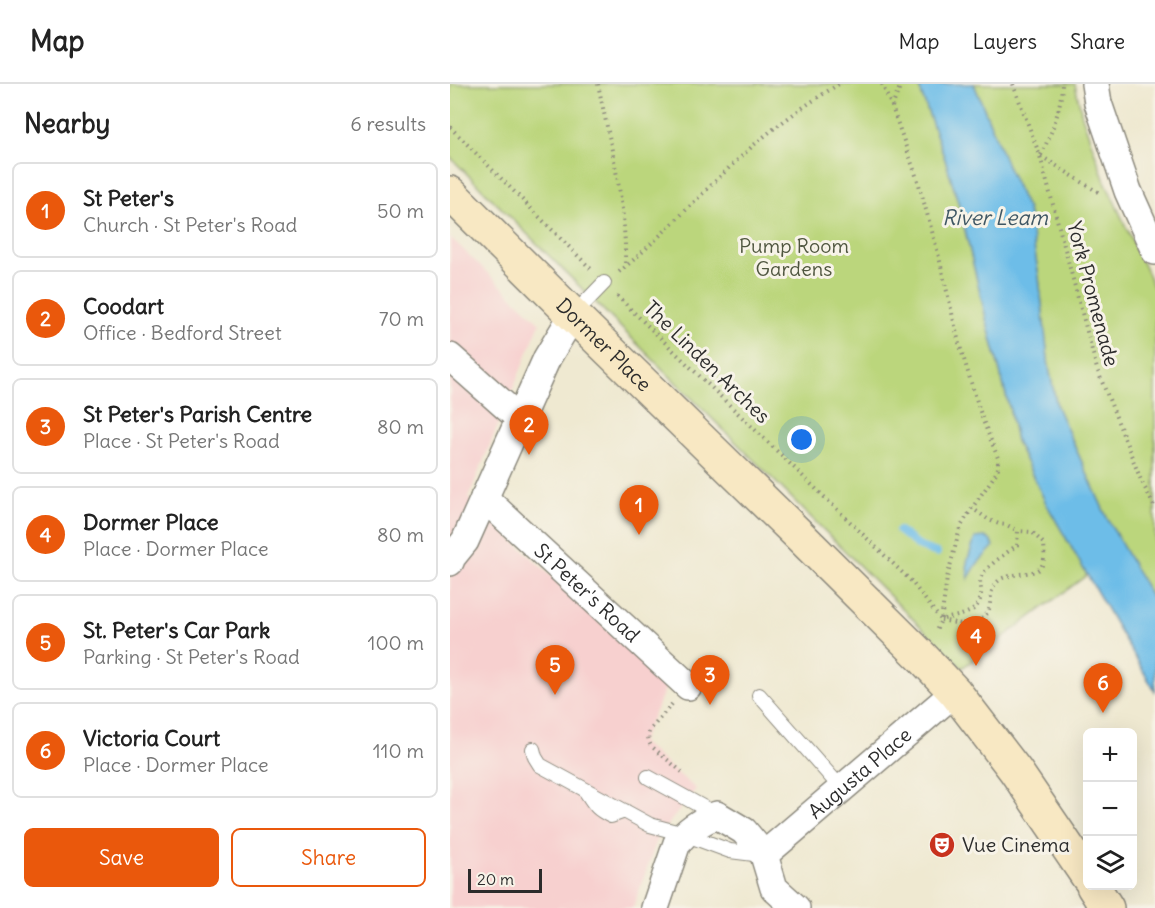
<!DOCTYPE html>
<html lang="en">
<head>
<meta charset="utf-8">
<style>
	:root { --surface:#fff; --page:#f2f2f2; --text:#222; --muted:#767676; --line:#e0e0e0; --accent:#ea580c }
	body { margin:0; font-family:Delius,sans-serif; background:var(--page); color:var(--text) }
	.controls { position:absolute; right:18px; bottom:18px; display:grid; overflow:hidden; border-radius:9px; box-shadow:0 6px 24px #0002 }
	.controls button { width:54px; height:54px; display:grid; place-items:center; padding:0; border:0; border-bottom:2px solid var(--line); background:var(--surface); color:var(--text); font:30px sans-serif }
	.scale { position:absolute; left:18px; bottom:15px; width:74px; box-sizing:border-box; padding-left:6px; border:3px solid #2b2b2b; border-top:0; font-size:16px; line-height:21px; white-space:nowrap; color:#2b2b2b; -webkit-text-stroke:4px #f7f3e8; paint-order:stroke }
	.you { position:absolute; left:352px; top:356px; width:21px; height:21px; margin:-15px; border:4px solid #fff; border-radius:50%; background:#1a73e8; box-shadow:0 0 0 9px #1a73e833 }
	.badge { display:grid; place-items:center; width:39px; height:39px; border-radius:50%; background:var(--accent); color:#fff; font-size:20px; font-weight:700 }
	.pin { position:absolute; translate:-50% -50px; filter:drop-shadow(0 2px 3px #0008) }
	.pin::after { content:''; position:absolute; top:32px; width:21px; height:18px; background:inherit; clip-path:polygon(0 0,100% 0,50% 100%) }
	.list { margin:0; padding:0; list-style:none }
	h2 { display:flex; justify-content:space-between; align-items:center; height:78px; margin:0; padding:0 24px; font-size:26px }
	h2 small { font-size:20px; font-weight:400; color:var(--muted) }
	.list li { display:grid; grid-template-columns:39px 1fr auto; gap:18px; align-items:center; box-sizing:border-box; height:96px; margin:0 12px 12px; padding:0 12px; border:2px solid var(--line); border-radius:9px }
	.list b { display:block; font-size:22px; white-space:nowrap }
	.list p { margin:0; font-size:20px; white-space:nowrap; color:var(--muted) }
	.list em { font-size:20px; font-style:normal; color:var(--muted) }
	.actions { display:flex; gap:12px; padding:18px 24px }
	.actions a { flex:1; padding:14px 0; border:2px solid var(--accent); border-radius:9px; text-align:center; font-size:21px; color:var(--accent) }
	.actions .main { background:var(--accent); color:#fff }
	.icon { flex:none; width:33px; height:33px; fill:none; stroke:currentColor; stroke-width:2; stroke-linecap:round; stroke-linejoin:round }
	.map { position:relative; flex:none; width:705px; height:824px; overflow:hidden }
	header { display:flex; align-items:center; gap:36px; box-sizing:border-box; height:84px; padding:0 30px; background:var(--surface); border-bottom:2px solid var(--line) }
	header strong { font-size:28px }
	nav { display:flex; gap:33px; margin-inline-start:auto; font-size:21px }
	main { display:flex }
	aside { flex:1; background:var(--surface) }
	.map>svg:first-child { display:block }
	.built { fill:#f7d0cf }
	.green { fill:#bbd67c; stroke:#738054; stroke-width:1.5 }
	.water { fill:#6dbde8; stroke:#4c748a; stroke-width:1.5 }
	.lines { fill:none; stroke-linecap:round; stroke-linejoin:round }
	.stream { stroke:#6dbde8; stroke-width:8 }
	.lane-casing { stroke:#8d8a7e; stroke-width:16 }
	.street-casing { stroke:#8d8a7e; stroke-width:30 }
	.secondary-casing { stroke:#8d8a7e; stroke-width:36 }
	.path { stroke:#8d8a7e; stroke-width:4; stroke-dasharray:1.5 4.5; stroke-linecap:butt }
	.lane { stroke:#fff; stroke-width:14 }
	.street { stroke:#fff; stroke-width:27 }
	.secondary { stroke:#f8e8c3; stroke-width:33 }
	.labels { text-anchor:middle; stroke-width:6; stroke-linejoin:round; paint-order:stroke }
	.park-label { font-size:20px; fill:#4f563f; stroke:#f7f3e8 }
	.street-label { font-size:20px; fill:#2b2b2b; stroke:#f7f3e8 }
	.poi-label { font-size:20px; fill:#2b2b2b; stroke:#f7f3e8; text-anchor:start }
	.water-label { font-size:21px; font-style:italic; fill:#3f5764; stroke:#f7f3e8 }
</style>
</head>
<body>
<header>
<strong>Map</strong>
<nav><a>Map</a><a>Layers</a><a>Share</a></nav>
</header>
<main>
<aside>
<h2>Nearby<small>6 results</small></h2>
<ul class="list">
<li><span class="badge">1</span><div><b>St Peter's</b><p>Church · St Peter's Road</p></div><em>50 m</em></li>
<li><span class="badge">2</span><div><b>Coodart</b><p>Office · Bedford Street</p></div><em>70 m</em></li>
<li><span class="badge">3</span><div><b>St Peter's Parish Centre</b><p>Place · St Peter's Road</p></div><em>80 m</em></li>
<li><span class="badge">4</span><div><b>Dormer Place</b><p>Place · Dormer Place</p></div><em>80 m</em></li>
<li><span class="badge">5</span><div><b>St. Peter's Car Park</b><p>Parking · St Peter's Road</p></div><em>100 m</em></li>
<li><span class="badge">6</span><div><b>Victoria Court</b><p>Place · Dormer Place</p></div><em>110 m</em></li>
</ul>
<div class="actions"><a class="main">Save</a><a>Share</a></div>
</aside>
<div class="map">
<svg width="705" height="824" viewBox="0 0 705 824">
	<rect width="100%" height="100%" fill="#f7f3e8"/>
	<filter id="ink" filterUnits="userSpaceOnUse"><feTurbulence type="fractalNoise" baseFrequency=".0167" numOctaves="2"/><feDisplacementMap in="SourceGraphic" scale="12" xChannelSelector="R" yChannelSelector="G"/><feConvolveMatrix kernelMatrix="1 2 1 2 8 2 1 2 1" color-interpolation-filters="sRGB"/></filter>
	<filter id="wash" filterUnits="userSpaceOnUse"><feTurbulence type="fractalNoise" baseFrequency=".008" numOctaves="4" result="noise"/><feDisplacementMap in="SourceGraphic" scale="24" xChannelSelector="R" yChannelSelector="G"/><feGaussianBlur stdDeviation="1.35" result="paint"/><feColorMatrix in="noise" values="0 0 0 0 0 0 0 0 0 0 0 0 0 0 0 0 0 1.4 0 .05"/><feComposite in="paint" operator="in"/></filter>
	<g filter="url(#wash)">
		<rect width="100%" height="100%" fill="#efe9d1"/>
		<path class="built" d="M0 153 90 239 18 414 217 601 191 658 246 705 208 753 183 824H0Z"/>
		<path class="green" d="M0 0H468L496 78 509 121 537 238 560 326 566 357 597 421 637 491 512 584 0 73Z
			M524 0H625L632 32 654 95 705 206V520L658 436 607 323 599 284 589 193 578 126 558 84Z"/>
		<path class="water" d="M468 0H524L558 84 578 126 589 193 599 284 607 323 658 436 705 520V607L673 553 597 421 566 357 560 326 537 238 509 121 496 78Z
			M535 453 540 456 544 462 527 480 518 495 517 478 525 454Z"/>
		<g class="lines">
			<path class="stream" d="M449 447 470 463 487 469"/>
		</g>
	</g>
	<g filter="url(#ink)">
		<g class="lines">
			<g class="lane-casing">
				<path id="lane" d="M123 231 154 199
					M309 611 391 704
					M83 665 85 673 90 681 200 741 234 750 280 767 312 771
					M198 693 267 731
					M135 706C145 721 145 724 161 732L175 727"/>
			</g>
			<g class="street-casing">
				<g id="street">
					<path d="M645 0 648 19 678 107 705 167"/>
					<path d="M0 273 70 335"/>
					<path id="s1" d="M34 414 238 602"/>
					<path d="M0 478 2 473 15 457 97 274 123 231"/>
					<path id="s2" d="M314 771 505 608"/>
					<path d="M205 824 227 759C238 745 251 737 267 731L294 747 314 771 324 804 346 824"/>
				</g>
			</g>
			<g class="secondary-casing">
				<g id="secondary">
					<path id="s3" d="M0 109 123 231 350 452 473 574 505 608 565 686 638 793"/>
					<path d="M643 802 657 824"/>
				</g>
			</g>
			<path class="path" d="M148 0C160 60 177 121 175 183
				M432 0 442 23 468 97 488 169 509 259 532 334 548 374V384L545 391 522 424 510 444 497 494 491 536 485 549
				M563 0 590 72 647 285 691 396 705 424
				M442 23 451 0
				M0 43 143 187
				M591 71C602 48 611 26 612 0
				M591 72 651 110
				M169 188C213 152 251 109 293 71 319 46 358 19 389 0
				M167 212 461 497 491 536
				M494 535C511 531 532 529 531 507 531 502 529 497 531 493 537 481 557 469 567 461L568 447 557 441 549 440 539 436 522 424
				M491 536C498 537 506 540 514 540 522 541 534 536 538 528 543 517 537 504 551 495 552 494 559 492 560 492 584 486 597 493 594 460L582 448 568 447
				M222 620 200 646C197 652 198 656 201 662L232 688"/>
			<use href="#lane" class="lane"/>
			<use href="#street" class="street"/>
			<use href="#secondary" class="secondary"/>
		</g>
	</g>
	<defs>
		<g id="theatre-disc" transform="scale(1.35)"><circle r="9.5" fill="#c8321e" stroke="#f7f3e8"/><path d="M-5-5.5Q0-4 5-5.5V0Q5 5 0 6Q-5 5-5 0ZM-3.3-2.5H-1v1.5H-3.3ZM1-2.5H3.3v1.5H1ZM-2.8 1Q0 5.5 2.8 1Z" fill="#fff"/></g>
	</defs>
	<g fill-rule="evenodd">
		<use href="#theatre-disc" x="492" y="761"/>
	</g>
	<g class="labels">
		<g class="park-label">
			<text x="344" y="169">Pump Room<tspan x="344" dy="23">Gardens</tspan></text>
		</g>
		<g class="street-label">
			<text transform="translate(643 210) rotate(75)" y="7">York Promenade</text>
			<text dy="7" stroke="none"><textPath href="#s3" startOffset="216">Dormer Place</textPath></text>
			<text transform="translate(257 278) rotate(44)" y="7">The Linden Arches</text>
			<text dy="7" stroke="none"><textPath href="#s1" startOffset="140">St Peter's Road</textPath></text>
			<text dy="7" stroke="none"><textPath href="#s2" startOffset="126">Augusta Place</textPath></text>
		</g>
		<g class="poi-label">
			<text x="512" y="768">Vue Cinema</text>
		</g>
		<g class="water-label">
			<text x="545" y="141">River Leam</text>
		</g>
	</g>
</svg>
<div class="controls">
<button>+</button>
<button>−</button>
<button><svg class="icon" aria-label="layers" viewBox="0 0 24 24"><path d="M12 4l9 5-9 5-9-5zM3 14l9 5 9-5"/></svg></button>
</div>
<div class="scale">20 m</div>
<div class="you"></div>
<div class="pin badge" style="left:189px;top:451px">1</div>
<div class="pin badge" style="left:79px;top:371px">2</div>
<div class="pin badge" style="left:260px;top:621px">3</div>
<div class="pin badge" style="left:526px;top:582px">4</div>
<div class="pin badge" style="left:105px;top:611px">5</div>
<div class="pin badge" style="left:653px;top:629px">6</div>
</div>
</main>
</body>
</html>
